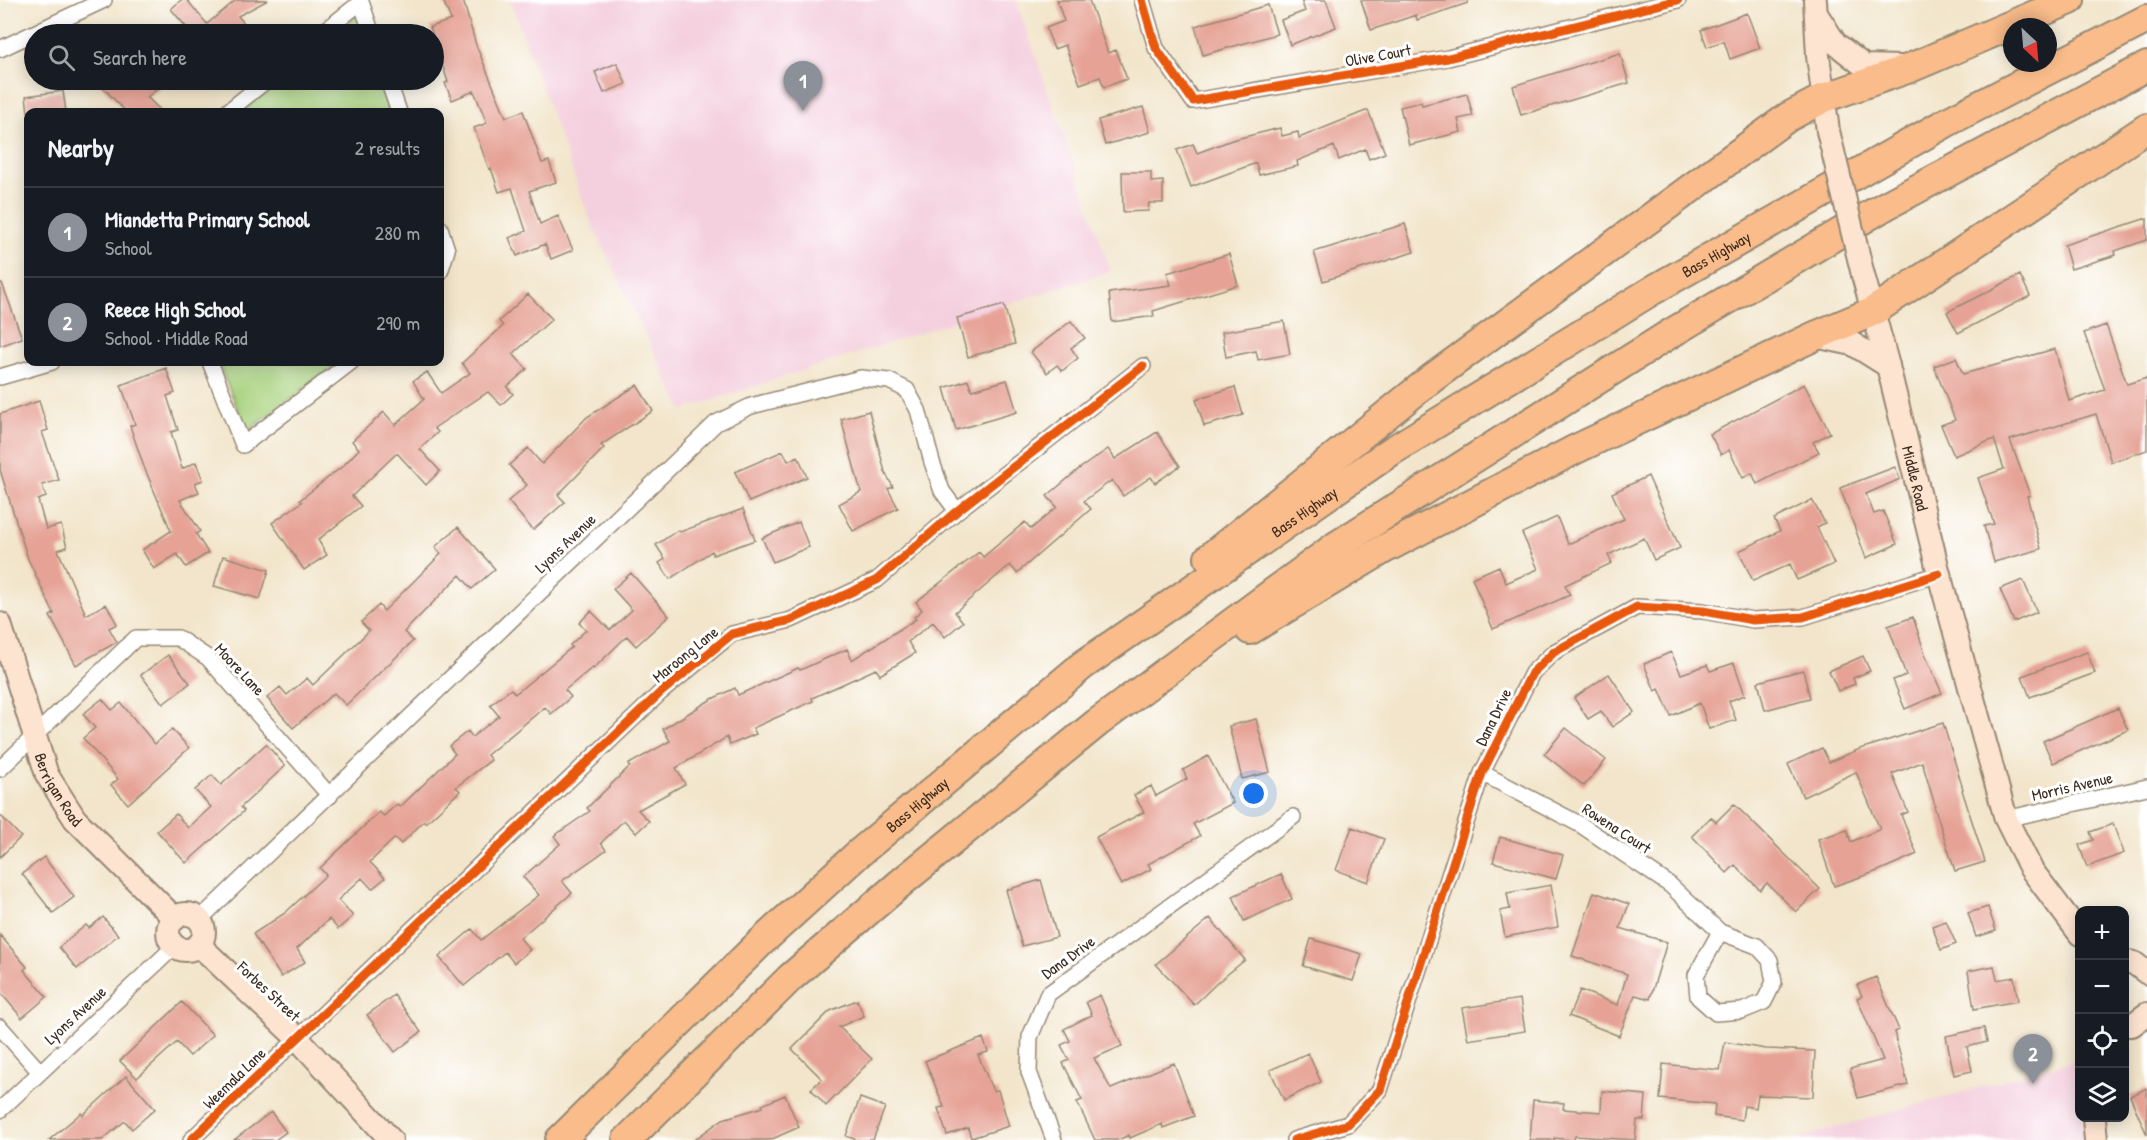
<!DOCTYPE html>
<html lang="en">
<head>
<meta charset="utf-8">
<style>
	:root { --surface:#171b24; --page:#20242c; --text:#f1f3f6; --muted:#9ea1a6; --line:#363941; --accent:#8c9099 }
	body { margin:0; font-family:"Patrick Hand",sans-serif; background:var(--page); color:var(--text) }
	.controls { position:absolute; right:18px; bottom:18px; display:grid; overflow:hidden; border-radius:12px; box-shadow:0 3px 15px #0003 }
	.controls button { width:54px; height:54px; display:grid; place-items:center; padding:0; border:0; border-bottom:2px solid var(--line); background:var(--surface); color:var(--text); font:30px sans-serif }
	.compass { position:absolute; left:2003px; top:18px; width:54px; height:54px; border-radius:50%; background:var(--surface); box-shadow:0 3px 15px #0003; rotate:154deg }
	.you { position:absolute; left:1254px; top:794px; width:21px; height:21px; margin:-15px; border:4px solid #fff; border-radius:50%; background:#1a73e8; box-shadow:0 0 0 9px #1a73e833 }
	.badge { display:grid; place-items:center; width:39px; height:39px; border-radius:50%; background:var(--accent); color:#fff; font-size:20px; font-weight:700 }
	.pin { position:absolute; translate:-50% -50px; filter:drop-shadow(0 2px 3px #0008) }
	.pin::after { content:''; position:absolute; top:32px; width:21px; height:18px; background:inherit; clip-path:polygon(0 0,100% 0,50% 100%) }
	.list { margin:0; padding:0; list-style:none }
	h2 { display:flex; justify-content:space-between; align-items:center; height:78px; margin:0; padding:0 24px; font-size:26px }
	h2 small { font-size:20px; font-weight:400; color:var(--muted) }
	.list li { display:grid; grid-template-columns:39px 1fr auto; gap:18px; align-items:center; box-sizing:border-box; height:90px; padding:0 24px; border-top:2px solid var(--line) }
	.list b { display:block; font-size:22px; white-space:nowrap }
	.list p { margin:0; font-size:20px; white-space:nowrap; color:var(--muted) }
	.list em { font-size:20px; font-style:normal; color:var(--muted) }
	.icon { flex:none; width:33px; height:33px; fill:none; stroke:currentColor; stroke-width:2; stroke-linecap:round; stroke-linejoin:round }
	.map { position:relative; flex:none; width:2147px; height:1140px; overflow:hidden }
	.search { position:absolute; background:var(--surface); box-shadow:0 3px 15px #0003; left:24px; top:24px; width:420px; height:66px; display:flex; align-items:center; gap:15px; box-sizing:border-box; padding:0 21px; border-radius:33px; color:var(--muted); font-size:22px }
	.panel { position:absolute; background:var(--surface); box-shadow:0 3px 15px #0003; left:24px; top:108px; width:420px; height:258px; border-radius:12px }
	.map>svg:first-child { display:block }
	.built { fill:#f4cfde }
	.green { fill:#a8d27e; stroke:#727e4e; stroke-width:1.5 }
	.building { fill:#e6a295 }
	.lines { fill:none; stroke-linecap:round; stroke-linejoin:round }
	.street-casing { stroke:#968874; stroke-width:18 }
	.secondary-casing { stroke:#968874; stroke-width:26 }
	.highway-casing { stroke:#968874; stroke-width:32 }
	.street { stroke:#fff; stroke-width:15 }
	.secondary { stroke:#fde4d0; stroke-width:22 }
	.highway { stroke:#f9bc8a; stroke-width:28 }
	.secondary-bridge-casing { stroke:#968874; stroke-width:26; stroke-linecap:butt }
	.secondary-bridge { stroke:#fde4d0; stroke-width:22 }
	.cycleway-casing { stroke:#fff; stroke-width:13 }
	.cycleway { stroke:#e8590c; stroke-width:9 }
	.labels { text-anchor:middle; stroke-width:6; stroke-linejoin:round; paint-order:stroke }
	.street-label { font-size:16px; fill:#3b2a1e; stroke:#fff }
</style>
</head>
<body>
<div class="map">
<svg width="2147" height="1140" viewBox="0 0 2147 1140">
	<rect width="100%" height="100%" fill="#fff"/>
	<filter id="ink" filterUnits="userSpaceOnUse"><feTurbulence type="fractalNoise" baseFrequency=".0167" numOctaves="2"/><feDisplacementMap in="SourceGraphic" scale="12" xChannelSelector="R" yChannelSelector="G"/><feConvolveMatrix kernelMatrix="1 2 1 2 8 2 1 2 1" color-interpolation-filters="sRGB"/></filter>
	<filter id="wash" filterUnits="userSpaceOnUse"><feTurbulence type="fractalNoise" baseFrequency=".008" numOctaves="4" result="noise"/><feDisplacementMap in="SourceGraphic" scale="24" xChannelSelector="R" yChannelSelector="G"/><feGaussianBlur stdDeviation="1.35" result="paint"/><feColorMatrix in="noise" values="0 0 0 0 0 0 0 0 0 0 0 0 0 0 0 0 0 1.4 0 .05"/><feComposite in="paint" operator="in"/></filter>
	<g filter="url(#wash)">
		<rect width="100%" height="100%" fill="#f2e5cb"/>
		<path class="built" d="M510 0H1016L1111 271 682 410 591 222Z
			M2073 1061 2084 1140H1792Z"/>
		<path class="green" d="M358 16 364 34H335L357 16Z
			M279 80H380L391 112H238Z
			M218 362H340L247 431Z"/>
		<g id="blocks">
			<path class="building" d="M181 0H187L207 24 236 0H268L238 16 253 34H192L171 9Z
				M443 0H463L476 45 506 117 523 111 542 163 549 161 556 182 529 191 540 224 558 216 573 250 551 259 545 244 517 256 509 238 526 231 512 188 499 192 491 168 489 169 474 128 487 123 474 91 452 100 445 83 448 82 430 27 451 20Z
				M1057 0H1089L1108 53 1116 50 1127 79 1104 87 1100 77 1080 84 1065 45 1054 49 1046 28 1064 21Z
				M1301 0H1326L1336 27 1290 45 1281 20 1305 11Z
				M1361 0H1468V3L1417 20 1416 15 1371 30Z
				M1268 5 1277 34 1203 55 1195 26Z
				M1747 13 1760 48 1730 59 1724 41 1707 47 1701 30Z
				M1620 53 1629 83 1521 115 1513 86Z
				M617 63 626 84 604 93 595 72Z
				M96 80H170L147 97 162 112H126Z
				M63 91 66 112H28L26 96Z
				M1467 94 1473 116 1458 119 1461 132 1409 145 1400 107 1421 102 1422 105Z
				M1143 107 1150 132 1105 145 1098 120Z
				M1368 110 1385 153 1369 159 1365 149 1339 160 1334 146 1297 161 1298 166 1259 175 1256 163 1191 187 1177 150 1193 144 1197 153 1232 140 1280 128 1282 136 1298 132 1299 138Z
				M1122 172H1151V182L1163 181V203H1149L1148 211 1123 212Z
				M2147 218V240L2115 251 2116 255 2071 269 2064 245Z
				M1405 224 1414 252 1323 281 1314 252Z
				M1229 254 1238 285 1153 311 1154 316 1112 322 1109 293 1171 285 1167 273Z
				M2020 275 2030 296 1958 333 1947 312Z
				M0 283H2L22 338 0 346Z
				M528 294 552 319 513 354 527 369 507 387 513 394 501 405 488 392 434 428 438 432 420 449 440 471 426 485 397 453 352 496 361 506 318 540 327 555 304 570 272 523 302 502 300 500 344 465 359 449 352 441 384 412 395 425 424 399 413 381 427 372 441 393 470 373 462 363 503 326 499 321Z
				M1004 305 1015 344 968 357 957 318Z
				M1071 321 1085 338 1071 348 1078 358 1062 371 1057 365 1047 373 1031 352Z
				M1284 321 1290 354 1258 360 1256 351 1226 357 1222 332Z
				M2106 325 2127 384 2147 378V450L2111 462 2096 414 2010 440 2030 495 2027 496 2041 549 1994 562 1984 526 1994 524 1978 478 2004 469 1994 439 1954 456 1941 425 1955 420 1934 366 1956 358 1963 374 2055 349 2069 401 2105 390 2084 333Z
				M166 368 175 393 167 396 178 430 171 432 182 469 196 462 203 480 195 483 199 492 180 500 200 531 196 534 208 553 186 567 177 554 154 569 142 550 171 531 144 467 130 426 135 424 121 385Z
				M968 380 972 390 1007 380 1017 412 956 430 944 388Z
				M1804 384 1830 433 1813 442 1819 452 1757 484 1752 473 1743 478 1729 450 1721 455 1710 434Z
				M637 385 653 411 601 445 604 448 558 495 565 502 533 530 508 501 527 485 509 465 528 448 542 464 587 417Z
				M1235 387 1243 415 1204 426 1196 399Z
				M39 401 48 430 42 432 59 480 42 485 46 497 38 500 46 529 61 525 67 547 58 550 86 615 106 604 117 624 109 628 117 642 76 665 50 616 54 614 28 559 0 470V414Z
				M869 411 885 472 893 487 888 489 898 508 853 531 839 504 861 492 841 419Z
				M1157 432 1180 466 1155 483 1151 477 1123 496 1112 480 1084 501 1091 509 1017 573 1010 565 955 612 963 622 945 637 933 622 908 642 915 653 880 675 876 669 812 698 813 701 753 728 756 734 730 745 727 737 676 768 685 784 638 810 649 821 636 833 624 820 601 843 606 850 562 881 572 893 520 938 530 950 514 963 505 952 464 986 439 957 472 929 481 940 539 895 523 877 560 844 554 836 590 811 587 808 630 766 629 764 670 741 663 729 710 700 735 688 738 695 798 668 800 670 847 649 852 660 916 619 914 617 922 610 916 602 979 552 983 557 1025 522 1031 529 1057 507 1047 496 1079 469 1108 449 1115 459Z
				M783 451 788 461 798 456 807 477 749 502 735 472Z
				M1895 467 1900 479 1866 494 1874 514 1883 511 1897 544 1866 558 1840 488Z
				M1648 476 1680 548 1654 560 1644 538 1608 555 1612 563 1565 585 1570 595 1493 629 1472 578 1499 566 1506 583 1538 569 1522 533 1557 517 1568 544 1624 519 1612 493Z
				M1812 500 1825 523 1817 527 1834 564 1797 580 1790 564 1753 581 1739 551 1780 531 1774 519Z
				M743 509 755 540 713 555 712 551 670 579 659 563 665 559 656 545 678 530 680 532Z
				M799 522 809 547 773 562 762 538Z
				M458 527 495 569 472 589 460 575 404 632 413 641 346 705 334 693 293 728 267 698 280 687 287 695 307 678 313 685 369 631 361 622 379 605 384 611 441 554 435 547Z
				M223 556 269 570 260 599 214 586Z
				M631 573 669 616 636 646 627 636 593 669 592 668 565 690 571 697 551 714 545 707 487 755 491 760 456 787 460 791 426 823 424 821 401 844 395 838 370 862 385 878 372 889 362 878 338 900 353 916 338 929 329 919 297 949 305 962 281 977 253 934 285 913 326 875 320 868 379 812 384 816 397 804 400 807 455 754 449 746 468 731 472 737 499 716 490 705 511 689 515 694 572 647 570 645 586 630 579 623 591 611 610 630 632 610 613 589Z
				M2023 580 2037 612 2014 622 2000 589Z
				M1913 617 1926 657 1942 693 1905 709 1893 680 1906 675 1888 626Z
				M1671 652 1681 674 1707 665 1710 671 1734 663 1745 695 1729 701 1736 720 1709 729 1700 703 1671 716 1659 689 1655 691 1644 664Z
				M2087 652 2095 673 2030 697 2022 676Z
				M168 655 190 683 163 704 141 675Z
				M1863 656 1870 671 1853 678 1855 684 1838 691 1829 671Z
				M1803 670 1810 698 1765 710 1758 682Z
				M1609 674 1634 712 1612 727 1601 711 1588 719 1574 698Z
				M102 699 112 710 121 703 155 744 172 729 189 748 128 804 111 785 118 779 83 738 95 728 83 714Z
				M2118 708 2128 730 2053 763 2043 741Z
				M1256 719 1270 772 1242 779 1229 726Z
				M1943 723 1963 789 1962 790 1985 862 1955 871 1934 806 1935 805 1922 762 1892 774 1908 812 1901 815 1917 854 1878 871 1834 886 1818 839 1847 830 1851 842 1880 829 1856 772 1803 797 1788 764 1822 748 1829 762 1860 749Z
				M1566 728 1606 760 1584 786 1544 754Z
				M266 744 285 766 241 807 244 811 186 863 157 831 176 814 188 828 211 807 195 790 212 775 221 785Z
				M1208 756 1233 803 1193 824 1200 836 1148 864 1151 869 1121 885 1096 837 1144 812 1134 795 1151 786 1156 796 1187 779 1183 770Z
				M1734 804 1820 889 1796 912 1767 883 1760 890 1735 865 1727 873 1692 836 1711 817 1716 822Z
				M0 815 21 837 0 857Z
				M2113 824 2124 853 2087 867 2079 845 2093 840 2090 832Z
				M1352 827 1384 839 1368 882 1336 870Z
				M1500 837 1563 855 1556 879 1493 862Z
				M44 857 74 897 53 913 22 874Z
				M1281 874 1292 899 1244 921 1233 896Z
				M1041 880 1057 937 1022 946 1006 890Z
				M1551 885 1558 927 1505 937 1500 911 1510 909 1507 893Z
				M1594 892 1629 904 1620 928 1667 942 1650 999 1635 995 1619 1036 1569 1016 1580 990 1618 1005 1627 974 1572 956Z
				M1988 907 1996 931 1976 937 1968 913Z
				M103 917 118 935 77 969 59 947 86 925 89 928Z
				M1210 918 1245 960 1218 982 1194 1005 1156 964Z
				M1946 921 1956 944 1941 950 1932 926Z
				M0 935 27 967 24 970 47 997 22 1018 0 992Z
				M1311 939 1362 954 1353 981 1303 966Z
				M1994 966 1997 980 2014 977 2018 1001 1974 1009 1968 971Z
				M1876 977 1899 1030 1894 1032 1908 1085 1858 1098 1850 1069 1883 1060 1857 998 1862 996 1857 985Z
				M394 995 421 1032 395 1052 367 1015Z
				M1100 995 1122 1046 1094 1058 1111 1089 1174 1063 1194 1116 1163 1128 1162 1124 1130 1138 1129 1135 1118 1140H1095L1077 1102 1082 1100 1063 1063 1069 1060 1061 1045 1070 1041 1064 1029 1092 1015 1086 1002Z
				M1520 999 1525 1031 1468 1040 1462 1008Z
				M857 1000 864 1016 839 1027 872 1059 826 1106 811 1089 822 1079 792 1049 830 1011Z
				M182 1002 213 1035 190 1056 177 1042 137 1078 120 1061Z
				M1984 1028 1987 1042 1967 1047 1972 1071 1954 1075 1946 1036Z
				M983 1038 988 1052 978 1055 993 1091 998 1090 1009 1126 971 1138 968 1128 947 1135 938 1108 944 1107 925 1061Z
				M1725 1042 1766 1049 1815 1051 1813 1097 1758 1095 1756 1108 1744 1106 1742 1120 1714 1116 1715 1104 1660 1099 1663 1064 1720 1070Z
				M1308 1053 1321 1082 1284 1100 1270 1070Z
				M126 1076 155 1109 132 1129 125 1121 102 1140H49L81 1113 83 1115Z
				M2147 1088V1135L2130 1096Z
				M1602 1091 1646 1095 1644 1120H1637L1635 1140 1575 1136 1574 1140 1554 1138V1140H1530L1533 1100 1564 1103 1563 1109 1601 1112Z
				M785 1095 799 1127 770 1140H694L723 1119 763 1107 762 1105Z
				M860 1098 885 1107 873 1140H857L846 1136Z
				M271 1112 286 1132 275 1140H234Z"/>
		</g>
	</g>
	<g filter="url(#ink)">
		<use href="#blocks" fill-opacity="0" stroke="#968874" stroke-width="1.5"/>
		<g class="lines">
			<g class="street-casing">
				<path id="street" d="M1142 0 1156 48 1193 101 1448 58 1678 0
					M321 34 361 2 372 34
					M0 49 104 0
					M388 80 399 112
					M227 112 267 80
					M440 228 447 250 440 272
					M210 362 243 445 351 362
					M0 377 52 362
					M0 769 136 638H178L208 658 330 796
					M1482 773 1581 825 1670 885 1720 932 1757 946 1770 960 1774 982 1764 1002 1742 1011 1716 1013 1698 997 1696 975 1720 932
					M2006 819 2147 787
					M199 920 716 423 751 406 861 378 889 381 907 390 918 410 932 462 942 491 957 511
					M0 1027 40 1072
					M0 1110 175 946
					M191 1140 660 693 732 634 791 620 877 580 957 511 1143 366
					M1054 1140 1029 1072 1030 1037 1048 994 1293 817
					M1294 1140 1348 1124 1380 1090 1482 773 1532 673 1554 652 1637 607 1703 611 1753 620 1803 617 1939 574"/>
			</g>
			<g class="secondary-casing">
				<g id="secondary">
					<path d="M1815 0 1818 56 1828 131"/>
					<path d="M1817 15 1835 43 1864 66 1902 67"/>
					<path id="s1" d="M1863 275 1888 366 1939 574 2006 819 2031 869 2080 934"/>
					<path d="M1815 336 1853 344 1888 366"/>
					<path id="s2" d="M0 624 47 775 75 819 175 919"/>
					<circle cx="186" cy="932" r="18"/>
					<path d="M199 945 297 1038 391 1140"/>
					<path d="M2124 961 2134 963 2147 973"/>
					<path d="M2124 1025H2132L2147 1014"/>
					<path d="M2094 1118 2096 1140"/>
				</g>
			</g>
			<g class="highway-casing">
				<g id="highway">
					<path d="M1209 558 1431 379 1788 117 1824 98 1910 68 2070 0"/>
					<path d="M1250 630 1384 549 1576 449 1815 336 1872 312 2147 128"/>
					<path id="s3" d="M560 1140 759 944 858 854 1083 665 1390 452 1653 290 1949 121 2147 19"/>
					<path d="M627 1140 790 978 903 881 1097 723 1336 546 1668 335 1885 206 2147 66"/>
				</g>
			</g>
			<use href="#street" class="street"/>
			<use href="#secondary" class="secondary"/>
			<use href="#highway" class="highway"/>
			<g class="secondary-bridge-casing">
				<path id="secondary-bridge" d="M1828 131 1863 275"/>
			</g>
			<use href="#secondary-bridge" class="secondary-bridge"/>
			<g class="cycleway-casing">
				<path id="cycleway" d="M1142 0 1156 48 1193 101 1448 58 1678 0
					M191 1140 660 693 732 634 791 620 877 580 957 511 1143 366
					M1294 1140 1348 1124 1380 1090 1482 773 1532 673 1554 652 1637 607 1703 611 1753 620 1803 617 1939 574"/>
			</g>
			<use href="#cycleway" class="cycleway"/>
		</g>
	</g>
	<g class="labels">
		<g class="street-label">
			<text transform="translate(1378 55) rotate(-10)" y="6">Olive Court</text>
			<text dy="6" stroke="none"><textPath href="#s3" startOffset="1462">Bass Highway</textPath></text>
			<text dy="6" stroke="none"><textPath href="#s1" startOffset="210">Middle Road</textPath></text>
			<text dy="6" stroke="none"><textPath href="#s3" startOffset="976">Bass Highway</textPath></text>
			<text transform="translate(565 543) rotate(-44)" y="6">Lyons Avenue</text>
			<text transform="translate(685 654) rotate(-39)" y="6">Maroong Lane</text>
			<text transform="translate(240 669) rotate(47)" y="6">Moore Lane</text>
			<text transform="translate(1493 717) rotate(-64)" y="6">Dana Drive</text>
			<text transform="translate(2072 786) rotate(-13)" y="6">Morris Avenue</text>
			<text dy="6" stroke="none"><textPath href="#s2" startOffset="176">Berrigan Road</textPath></text>
			<text dy="6" stroke="none"><textPath href="#s3" startOffset="490">Bass Highway</textPath></text>
			<text transform="translate(1617 828) rotate(33)" y="6">Rowena Court</text>
			<text transform="translate(1068 957) rotate(-36)" y="6">Dana Drive</text>
			<text transform="translate(269 991) rotate(43)" y="6">Forbes Street</text>
			<text transform="translate(75 1015) rotate(-43)" y="6">Lyons Avenue</text>
			<text transform="translate(234 1078) rotate(-44)" y="6">Weemala Lane</text>
		</g>
	</g>
</svg>
<div class="controls">
<button>+</button>
<button>−</button>
<button><svg class="icon" aria-label="locate" viewBox="0 0 24 24"><circle cx="12" cy="12" r="6"/><path d="M12 2v4M12 18v4M2 12h4M18 12h4"/></svg></button>
<button><svg class="icon" aria-label="layers" viewBox="0 0 24 24"><path d="M12 4l9 5-9 5-9-5zM3 14l9 5 9-5"/></svg></button>
</div>
<svg class="compass" viewBox="-18 -18 36 36"><path d="M0-13l5 13h-10z" fill="#e53935"/><path d="M0 13l5-13h-10z" fill="#9ea1a6"/></svg>
<div class="you"></div>
<div class="pin badge" style="left:803px;top:111px">1</div>
<div class="pin badge" style="left:2033px;top:1084px">2</div>
<div class="search"><svg class="icon" aria-label="search" viewBox="0 0 24 24"><circle cx="10" cy="10" r="6"/><path d="M15 15l6 6"/></svg>Search here</div>
<section class="panel">
<h2>Nearby<small>2 results</small></h2>
<ul class="list">
<li><span class="badge">1</span><div><b>Miandetta Primary School</b><p>School</p></div><em>280 m</em></li>
<li><span class="badge">2</span><div><b>Reece High School</b><p>School · Middle Road</p></div><em>290 m</em></li>
</ul>
</section>
</div>
</body>
</html>
